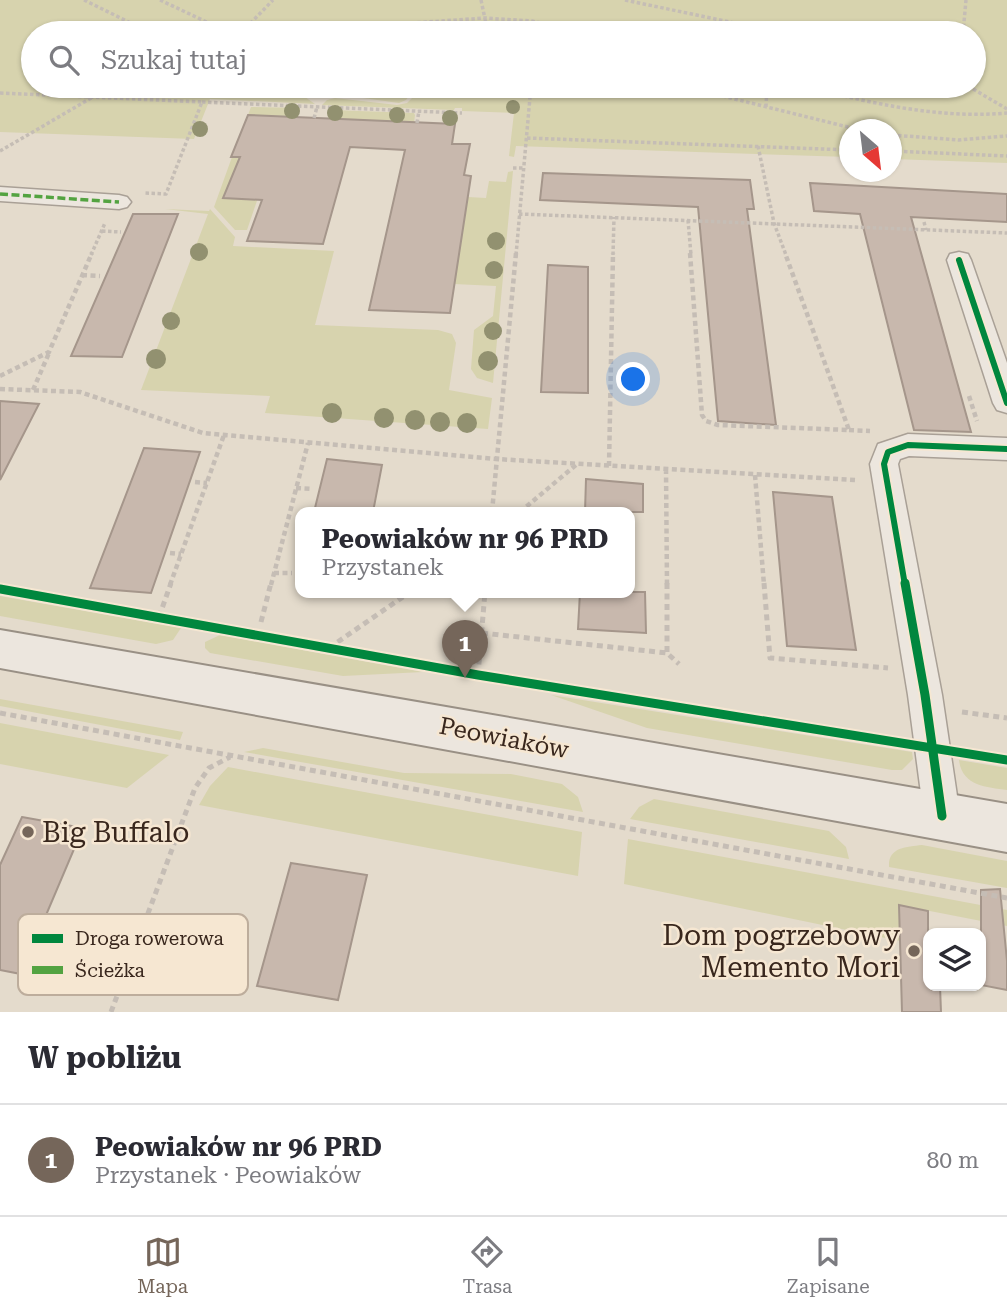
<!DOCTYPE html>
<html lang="pl">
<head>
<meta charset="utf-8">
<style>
	:root { --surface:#fff; --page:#f7f7f7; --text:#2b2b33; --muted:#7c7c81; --line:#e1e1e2; --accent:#75665a }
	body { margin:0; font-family:"Roboto Serif",serif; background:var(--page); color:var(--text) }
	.controls { position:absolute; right:21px; bottom:21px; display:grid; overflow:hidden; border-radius:14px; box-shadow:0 2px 5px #0004 }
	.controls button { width:63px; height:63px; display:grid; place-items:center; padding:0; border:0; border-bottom:2px solid var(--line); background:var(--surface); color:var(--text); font:35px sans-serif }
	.compass { position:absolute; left:839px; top:119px; width:63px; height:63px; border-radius:50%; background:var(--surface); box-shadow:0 2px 5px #0004; rotate:152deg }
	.you { position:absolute; left:634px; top:380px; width:24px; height:24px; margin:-18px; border:5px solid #fff; border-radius:50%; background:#1a73e8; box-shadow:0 0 0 10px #1a73e833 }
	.badge { display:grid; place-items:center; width:46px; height:46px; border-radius:50%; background:var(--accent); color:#fff; font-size:23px; font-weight:700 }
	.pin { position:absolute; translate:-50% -58px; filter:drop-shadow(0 2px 4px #0008) }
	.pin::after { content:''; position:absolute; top:37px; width:24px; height:21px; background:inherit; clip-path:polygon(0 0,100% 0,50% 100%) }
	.popup { position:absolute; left:295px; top:507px; width:340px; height:91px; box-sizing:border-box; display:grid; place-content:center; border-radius:14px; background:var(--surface); filter:drop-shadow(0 2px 5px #0005); font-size:23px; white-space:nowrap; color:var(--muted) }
	.popup b { font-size:26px; color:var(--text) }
	.popup::after { content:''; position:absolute; left:50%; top:100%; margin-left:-14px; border:14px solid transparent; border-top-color:var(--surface) }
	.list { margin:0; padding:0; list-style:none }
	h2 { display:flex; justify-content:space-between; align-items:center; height:91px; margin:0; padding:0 28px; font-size:30px }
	h2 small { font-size:23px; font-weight:400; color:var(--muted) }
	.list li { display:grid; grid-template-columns:46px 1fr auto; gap:21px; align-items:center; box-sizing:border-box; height:112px; padding:0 28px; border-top:2px solid var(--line) }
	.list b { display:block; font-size:26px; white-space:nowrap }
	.list p { margin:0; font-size:23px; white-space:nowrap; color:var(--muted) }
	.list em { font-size:23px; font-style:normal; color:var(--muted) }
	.icon { flex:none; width:38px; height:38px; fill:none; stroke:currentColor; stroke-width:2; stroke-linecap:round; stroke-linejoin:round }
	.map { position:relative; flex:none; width:1007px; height:1012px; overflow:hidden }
	.search { position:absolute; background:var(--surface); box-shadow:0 2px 5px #0004; left:21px; right:21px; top:21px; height:77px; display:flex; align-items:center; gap:18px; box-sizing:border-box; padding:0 24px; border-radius:38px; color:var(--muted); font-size:26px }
	.sheet { height:203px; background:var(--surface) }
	nav { display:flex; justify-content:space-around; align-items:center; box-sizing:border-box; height:98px; border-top:2px solid var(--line); background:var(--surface); font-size:19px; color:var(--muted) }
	nav a { display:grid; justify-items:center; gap:4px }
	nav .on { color:var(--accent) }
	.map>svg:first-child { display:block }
	.green { fill:#d7d3ae }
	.building { fill:#c8b8ad; stroke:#a5968b; stroke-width:2 }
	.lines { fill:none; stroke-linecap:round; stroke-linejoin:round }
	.minor-casing { stroke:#a9a096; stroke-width:3 }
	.secondary-casing { stroke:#999085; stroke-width:4 }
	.path-far2 { stroke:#c5bdb5; stroke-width:3.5; stroke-dasharray:3.5 2.5; stroke-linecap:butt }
	.path-far1 { stroke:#c5bdb5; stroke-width:4.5; stroke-dasharray:5 3.5; stroke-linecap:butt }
	.path { stroke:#c5bdb5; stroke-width:5; stroke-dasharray:6 4.5; stroke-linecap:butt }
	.minor { fill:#ece6de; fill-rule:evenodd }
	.secondary { fill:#ece6de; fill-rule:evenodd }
	.quiet { stroke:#53a341; stroke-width:3.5; stroke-dasharray:8 3.5; stroke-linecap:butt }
	.cycleway-far1-casing { stroke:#f6e7d2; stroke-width:10 }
	.cycleway-casing { stroke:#f6e7d2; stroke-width:13 }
	.cycleway-far1 { stroke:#00873e; stroke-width:6 }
	.cycleway { stroke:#00873e; stroke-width:9 }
	.tree { fill:#929170 }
	.poi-dot { fill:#75665a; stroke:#f6e7d2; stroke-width:2.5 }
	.labels { text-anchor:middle; stroke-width:5; stroke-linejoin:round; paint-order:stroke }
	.street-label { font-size:24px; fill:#39271d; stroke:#f6e7d2 }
	.near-poi-label { font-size:28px; fill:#39271d; stroke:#f6e7d2; text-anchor:start }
	.key { fill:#f6e7d2; stroke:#bdad9c; stroke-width:2 }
	.key-label { font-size:19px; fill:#39271d }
</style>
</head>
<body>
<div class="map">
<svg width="1007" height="1012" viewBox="0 0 1007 1012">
	<rect width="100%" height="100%" fill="#e4dbcc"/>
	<path class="green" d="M0 0H1007V163L892 159V130H850L849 157 516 146 514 157 509 156 514 113 462 111V108H455L454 110 322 105 327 100 335 98 397 105 407 103 413 97 407 89 384 86H974V33H33V86H225V94L234 98 305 97 315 104 210 99 194 139 0 132Z
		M229 86C256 85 397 81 409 96L406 100 399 103 320 92 238 96 228 92Z
		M251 107 300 108 297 118 248 115Z
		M331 110 414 113 415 115 414 123 328 119Z
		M232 157H248L263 183 247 230H235L214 207Z
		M513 171 493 383 477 378 471 369 474 330 493 316 496 286 454 284 468 197 486 198 489 181 506 182 508 172Z
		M165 209 209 211 210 209 235 237 233 246 334 251 315 325 438 330 452 334 456 343 449 390 492 398 488 429 265 413 270 396 141 390 208 214Z
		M0 596 181 628 173 640 156 644 0 616Z
		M220 635 423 672 343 676 210 653 205 648V642Z
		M551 695 912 752 913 759 902 770H892L647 728Z
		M0 699 183 732 180 740 0 706Z
		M0 723 169 755 127 788 0 764Z
		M263 748 404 773 511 774 562 784 578 797 583 812 244 752Z
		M959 760 1007 768V790C986 787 962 786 959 760Z
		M228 767 582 832 578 876 199 805 210 786Z
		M654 799 829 831 846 847 849 859 630 819 639 807Z
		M628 839 1007 910V926L899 905 900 941 624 884Z
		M922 845 1007 861V888L889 867C888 847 906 847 922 845Z"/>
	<path class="building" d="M248 115 455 124 452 144H470L464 175 471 176 450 313 369 310 405 150 350 147 323 244 247 241 262 200 223 198 240 157H231Z
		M543 173 750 180 754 209H747L776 425 718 421 698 207 540 200Z
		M810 183 1007 194V222L911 217 971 432 914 430 860 214 814 211Z
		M133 214H178L122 357 71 356Z
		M548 265 588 267V393L541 392Z
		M0 401 39 404 0 480Z
		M144 448 200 452 151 593 90 588Z
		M327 459 382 465 373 512H314Z
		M586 479 643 484V512H585Z
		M773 492 832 497 856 650 787 646Z
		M580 592H645L646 633 578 629Z
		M22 817 83 828 21 974 0 970V865Z
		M291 863 367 875 338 1000 257 986Z
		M1000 889 1007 961V990L981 985V890Z
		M899 905 928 911V986H940L941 1012H902Z"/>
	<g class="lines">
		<g class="minor-casing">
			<path id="minor" d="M0 187 119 195 127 197 131 202 127 207 119 209 0 201Z
				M959 252 968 254 971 260 1007 363V413L997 410 993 403 947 260 950 254Z
				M908 434 1007 438V460L909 456 900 459 898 464 942 695 960 816 955 829 942 834 929 829 924 816 908 695 870 464 878 444Z"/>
		</g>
		<g class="secondary-casing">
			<path id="secondary" d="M0 630 1007 804V852L0 668Z"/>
		</g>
		<path class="path-far2" d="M84 0 151 33
			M160 0 213 25 243 31 280 32 485 18 532 21 584 33
			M481 0 488 33
			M625 0 782 33
			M242 32 273 0
			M963 33 966 0
			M682 86 860 130
			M803 86C871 103 937 119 1007 113
			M968 86 1007 109
			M0 93 202 102 166 194 145 193
			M202 102 462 113
			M766 107 767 86
			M314 118 317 107
			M417 123 419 111
			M892 135 959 140 1007 136
			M527 138 850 150
			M758 146 774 223 786 255
			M0 151 112 86
			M892 151 1007 156
			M513 168H524
			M519 214 1007 233
			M688 220 691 255
			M924 222 926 230
			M102 231 121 232
			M91 255 105 223
			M516 255 531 86
			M613 255 614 217"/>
		<path class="path-far1" d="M690 253 702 415 706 421 718 425 849 430 785 253
			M82 275 100 276
			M0 376 49 352 92 253
			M0 389 80 392 203 433 496 459 855 480
			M33 390 49 353
			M969 396 977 421
			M849 430 870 431
			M609 466 613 253
			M666 469 667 585
			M755 475 764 585
			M195 482 207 483
			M296 488 312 489
			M492 512 516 253
			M520 512 577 464
			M170 553 181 554
			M274 573H292
			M170 585 224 435
			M271 585 308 443"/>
		<path class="path" d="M667 583V653
			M764 583 770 658 888 668
			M159 617 171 583
			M261 622 271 583
			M482 633 667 653 679 664
			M329 648 410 592
			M478 675 485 592
			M962 712 1007 718
			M0 713 1007 898
			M111 1012 195 788 209 768 230 757"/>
		<use href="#minor" class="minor"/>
		<use href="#secondary" class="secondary"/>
		<path class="quiet" d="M0 194 119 202"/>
		<g class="cycleway-far1-casing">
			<path id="cycleway-far1" d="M959 260 1007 403
				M905 585 884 464 888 452 908 445 1007 449"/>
		</g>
		<g class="cycleway-casing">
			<path id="cycleway" d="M905 583 925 695 942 816
				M0 589 478 675 1007 760"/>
		</g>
		<use href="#cycleway-far1" class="cycleway-far1"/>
		<use href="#cycleway" class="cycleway"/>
	</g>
	<g class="tree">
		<circle cx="513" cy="107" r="7"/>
		<circle cx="292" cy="111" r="8"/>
		<circle cx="335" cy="113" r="8"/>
		<circle cx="397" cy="115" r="8"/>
		<circle cx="450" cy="118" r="8"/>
		<circle cx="200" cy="129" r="8"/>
		<circle cx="496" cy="241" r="9"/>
		<circle cx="199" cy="252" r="9"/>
		<circle cx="494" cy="270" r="9"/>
		<circle cx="171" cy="321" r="9"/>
		<circle cx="493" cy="331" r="9"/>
		<circle cx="156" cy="359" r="10"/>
		<circle cx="488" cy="361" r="10"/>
		<circle cx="332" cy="413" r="10"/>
		<circle cx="384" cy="418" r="10"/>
		<circle cx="415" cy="420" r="10"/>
		<circle cx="440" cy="422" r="10"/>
		<circle cx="467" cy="423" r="10"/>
	</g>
	<g class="poi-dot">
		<circle cx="28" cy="832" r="7"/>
		<circle cx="914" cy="951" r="7"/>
	</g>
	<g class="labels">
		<g class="street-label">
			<text transform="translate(504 738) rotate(11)" y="8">Peowiaków</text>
		</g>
		<g class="near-poi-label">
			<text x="42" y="842">Big Buffalo</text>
			<text x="900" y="945" text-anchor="end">Dom pogrzebowy<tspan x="900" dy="32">Memento Mori</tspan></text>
		</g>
	</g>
	<rect x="18" y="914" width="230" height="81" rx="10" class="key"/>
	<rect x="32" y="934" width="31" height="9" fill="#00873e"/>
	<rect x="32" y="966" width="31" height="8" fill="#53a341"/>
	<g class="key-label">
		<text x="75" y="945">Droga rowerowa</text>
		<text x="75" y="977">Ścieżka</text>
	</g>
</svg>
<div class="controls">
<button><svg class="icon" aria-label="layers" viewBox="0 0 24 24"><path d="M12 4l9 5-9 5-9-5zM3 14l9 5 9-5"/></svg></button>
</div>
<svg class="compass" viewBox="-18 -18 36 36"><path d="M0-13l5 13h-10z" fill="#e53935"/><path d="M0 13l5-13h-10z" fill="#7c7c81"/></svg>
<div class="you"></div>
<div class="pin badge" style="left:465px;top:678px">1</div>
<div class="popup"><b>Peowiaków nr 96 PRD</b>Przystanek</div>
<div class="search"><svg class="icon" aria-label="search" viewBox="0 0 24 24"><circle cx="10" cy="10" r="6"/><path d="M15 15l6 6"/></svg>Szukaj tutaj</div>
</div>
<section class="sheet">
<h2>W pobliżu<small></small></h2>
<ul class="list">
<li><span class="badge">1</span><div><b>Peowiaków nr 96 PRD</b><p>Przystanek · Peowiaków</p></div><em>80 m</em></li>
</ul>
</section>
<nav>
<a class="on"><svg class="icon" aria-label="map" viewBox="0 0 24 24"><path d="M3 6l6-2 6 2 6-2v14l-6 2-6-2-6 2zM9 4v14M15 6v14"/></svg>Mapa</a>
<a><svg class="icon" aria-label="directions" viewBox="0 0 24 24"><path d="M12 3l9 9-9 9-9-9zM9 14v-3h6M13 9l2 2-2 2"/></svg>Trasa</a>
<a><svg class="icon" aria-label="saved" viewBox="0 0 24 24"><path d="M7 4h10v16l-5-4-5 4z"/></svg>Zapisane</a>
</nav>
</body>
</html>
